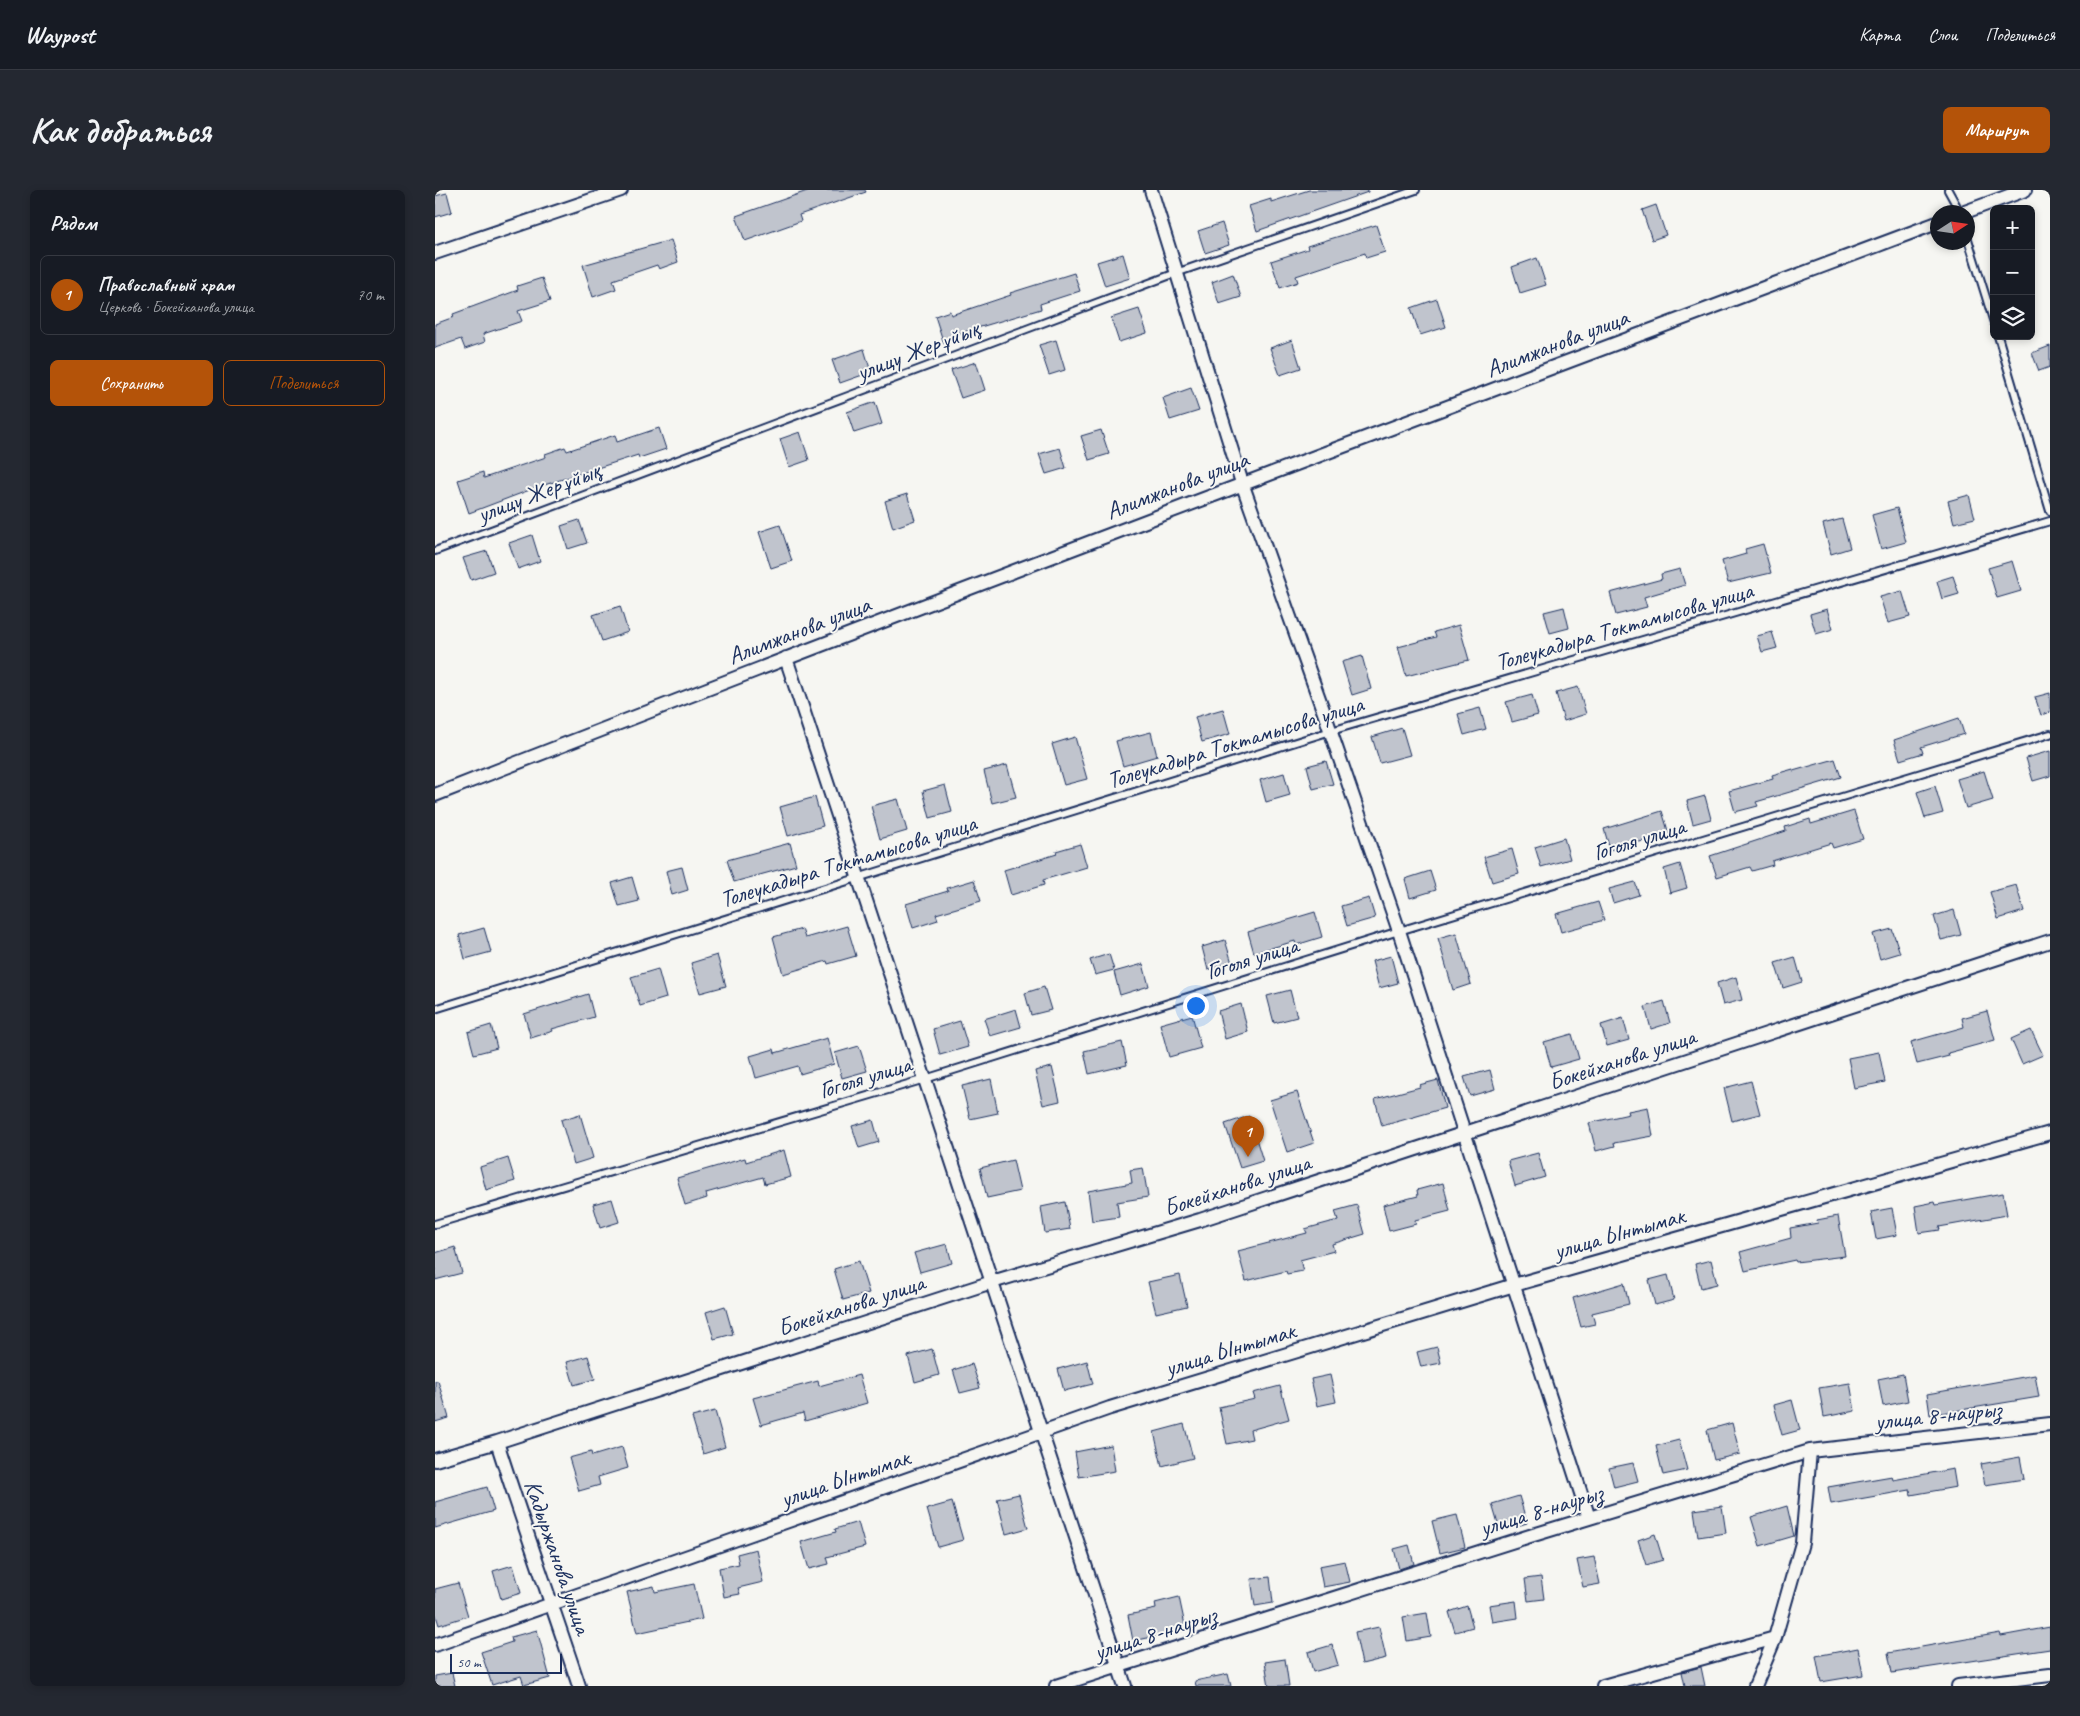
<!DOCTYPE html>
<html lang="ru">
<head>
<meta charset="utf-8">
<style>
	:root { --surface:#171b24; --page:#242831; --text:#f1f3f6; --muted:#9ea1a6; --line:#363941; --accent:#b45309 }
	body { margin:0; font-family:Caveat,sans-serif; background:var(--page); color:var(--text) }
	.controls { position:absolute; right:15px; top:15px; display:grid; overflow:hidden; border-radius:8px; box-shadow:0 2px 8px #0003 }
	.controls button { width:45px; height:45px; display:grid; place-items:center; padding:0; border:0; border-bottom:1px solid var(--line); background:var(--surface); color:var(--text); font:25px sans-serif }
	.compass { position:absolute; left:1495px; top:15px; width:45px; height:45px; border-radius:50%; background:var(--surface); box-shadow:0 2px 8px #0003; rotate:78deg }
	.scale { position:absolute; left:15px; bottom:12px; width:112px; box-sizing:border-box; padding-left:5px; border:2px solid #1b2f5e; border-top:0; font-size:14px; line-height:18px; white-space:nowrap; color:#1b2f5e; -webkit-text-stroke:4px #f6f6f2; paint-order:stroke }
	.you { position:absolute; left:760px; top:815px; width:18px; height:18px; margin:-12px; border:4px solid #fff; border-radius:50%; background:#1a73e8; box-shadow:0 0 0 8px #1a73e833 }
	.badge { display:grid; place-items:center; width:32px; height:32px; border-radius:50%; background:var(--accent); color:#fff; font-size:16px; font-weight:700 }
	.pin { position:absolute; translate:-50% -41px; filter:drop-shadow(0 1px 2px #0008) }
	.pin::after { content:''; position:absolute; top:26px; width:18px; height:15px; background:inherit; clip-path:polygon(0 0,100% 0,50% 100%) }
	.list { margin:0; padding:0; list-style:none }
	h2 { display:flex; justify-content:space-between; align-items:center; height:65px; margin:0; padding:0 20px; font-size:21px }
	h2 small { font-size:16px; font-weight:400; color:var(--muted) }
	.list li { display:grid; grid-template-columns:32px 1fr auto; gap:15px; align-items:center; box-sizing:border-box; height:80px; margin:0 10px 10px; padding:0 10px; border:1px solid var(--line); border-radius:8px }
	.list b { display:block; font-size:19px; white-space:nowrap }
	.list p { margin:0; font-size:16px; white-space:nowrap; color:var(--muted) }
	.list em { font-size:16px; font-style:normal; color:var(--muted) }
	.actions { display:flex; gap:10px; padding:15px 20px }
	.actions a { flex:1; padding:11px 0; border:1px solid var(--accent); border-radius:8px; text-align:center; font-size:18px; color:var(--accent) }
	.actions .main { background:var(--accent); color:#fff }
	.icon { flex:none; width:28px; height:28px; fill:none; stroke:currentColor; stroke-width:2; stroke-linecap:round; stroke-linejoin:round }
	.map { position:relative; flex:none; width:1615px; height:1496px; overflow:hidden; border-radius:8px }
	header { display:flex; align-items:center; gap:30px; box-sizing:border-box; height:70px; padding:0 25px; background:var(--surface); border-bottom:1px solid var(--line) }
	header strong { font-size:24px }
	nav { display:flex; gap:28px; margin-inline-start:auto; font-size:18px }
	.intro { display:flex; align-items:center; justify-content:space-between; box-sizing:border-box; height:120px; padding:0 30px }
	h1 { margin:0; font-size:35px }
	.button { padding:12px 22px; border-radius:8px; background:var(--accent); color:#fff; font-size:18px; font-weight:700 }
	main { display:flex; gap:30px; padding:0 30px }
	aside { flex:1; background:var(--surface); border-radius:8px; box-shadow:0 2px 8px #0003 }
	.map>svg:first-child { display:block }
	.building { fill:#c0c4cd; stroke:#1b2f5e }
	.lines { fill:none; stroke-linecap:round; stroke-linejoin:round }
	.service-casing { stroke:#1b2f5e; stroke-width:10 }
	.minor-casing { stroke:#1b2f5e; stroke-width:16 }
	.service { stroke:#f6f6f2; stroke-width:6 }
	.minor { stroke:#f6f6f2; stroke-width:12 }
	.labels { text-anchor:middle; stroke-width:4; stroke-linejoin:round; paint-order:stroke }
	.street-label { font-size:24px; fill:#1b2f5e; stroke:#f6f6f2 }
</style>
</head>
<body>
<header>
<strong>Waypost</strong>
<nav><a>Карта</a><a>Слои</a><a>Поделиться</a></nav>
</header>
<div class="intro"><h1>Как добраться</h1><a class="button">Маршрут</a></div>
<main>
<aside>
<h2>Рядом<small></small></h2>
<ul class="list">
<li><span class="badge">1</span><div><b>Православный храм</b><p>Церковь · Бокейханова улица</p></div><em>70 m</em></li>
</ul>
<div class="actions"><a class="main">Сохранить</a><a>Поделиться</a></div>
</aside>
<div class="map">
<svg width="1615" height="1496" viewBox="0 0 1615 1496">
	<rect width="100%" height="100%" fill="#f6f6f2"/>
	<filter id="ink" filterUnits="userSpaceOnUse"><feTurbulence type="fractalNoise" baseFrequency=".02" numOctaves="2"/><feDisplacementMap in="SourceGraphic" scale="10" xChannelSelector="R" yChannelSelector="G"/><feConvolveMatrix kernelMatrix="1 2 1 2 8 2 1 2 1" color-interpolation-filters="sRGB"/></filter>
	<g filter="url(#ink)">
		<path class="building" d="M375 0H430L431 2 364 25 366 31 310 51 301 26Z
			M874 0H933V2L822 41 814 16 836 9V12Z
			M12 3 17 22 0 27V6Z
			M1221 15 1231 45 1217 50 1207 20Z
			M787 33 794 55 770 63 763 41Z
			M941 35 950 62 931 68 930 63 861 86 863 92 845 98 836 71 873 59 872 56Z
			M236 50 243 72 224 79 222 75 178 90 181 99 158 107 148 75Z
			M688 64 695 88 670 96 662 72Z
			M1102 68 1111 95 1085 103 1077 77Z
			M639 83 645 101 605 114 606 119 522 144 524 149 509 154 500 126 515 121 516 125 576 105 575 103Z
			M798 84 806 107 784 114 777 92Z
			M107 88 115 111 83 121 87 131 48 144 50 152 30 159 26 149 0 158V134L19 127 18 124 83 100 82 96Z
			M1002 109 1011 137 985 145 976 118Z
			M704 119 712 143 684 152 676 128Z
			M621 150 630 180 614 185 604 155Z
			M857 150 866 178 845 185 835 158Z
			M1615 156V177L1604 181 1597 163Z
			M429 159 436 182 405 193 397 170Z
			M541 172 550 200 526 208 516 180Z
			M756 198 764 221 735 230 728 208Z
			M440 212 447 234 419 243 412 222Z
			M224 238 231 259 204 268 203 265 100 298 34 323 23 290 48 282 49 288 111 267 110 264 130 257 132 261 180 245 182 252Z
			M666 240 674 264 654 270 646 246Z
			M365 242 374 270 354 277 345 249Z
			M625 258 631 278 611 284 604 264Z
			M472 304 480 330 458 338 450 311Z
			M1534 305 1540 328 1519 333 1513 311Z
			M1462 318 1471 352 1446 359 1437 325Z
			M1407 329 1415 358 1396 364 1388 334Z
			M144 330 152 353 133 359 126 336Z
			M345 335 357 371 336 378 324 342Z
			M97 345 105 371 83 379 74 353Z
			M1328 354 1336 383 1293 393 1287 371 1311 364 1310 359Z
			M52 361 59 382 36 390 28 368Z
			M1577 371 1586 401 1562 408 1553 378Z
			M1245 379 1250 395 1209 407 1212 417 1181 425 1175 403 1227 389 1226 384Z
			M1518 386 1524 404 1507 409 1502 391Z
			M1467 401 1475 427 1453 433 1445 407Z
			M185 416 193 442 167 451 158 425Z
			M1129 417 1134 438 1115 443 1109 422Z
			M1392 419 1398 439 1381 444 1375 424Z
			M1024 435 1034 470 971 486 963 457 1001 447 999 442Z
			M1337 442 1342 458 1327 462 1322 446Z
			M927 466 936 499 917 505 907 472Z
			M1143 497 1151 524 1129 531 1121 503Z
			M1615 503V522L1606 525 1600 507Z
			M1097 505 1103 525 1077 532 1071 512Z
			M1045 518 1051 539 1029 545 1023 524Z
			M788 519 795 544 767 552 760 527Z
			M1524 528 1529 544 1486 557 1488 563 1465 570 1459 550Z
			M967 538 975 565 945 573 937 547Z
			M716 542 722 566 688 576 681 551Z
			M640 547 652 589 629 595 617 554Z
			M1615 561V586L1598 591 1591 568Z
			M1400 569 1406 587 1321 612 1323 616 1300 622 1294 601 1338 589 1337 585 1358 579V581Z
			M891 571 898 594 878 599 872 576Z
			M572 575 581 607 557 613 549 581Z
			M1549 581 1558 610 1531 618 1522 589Z
			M849 583 855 605 831 612 825 590Z
			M510 595 517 622 495 628 488 601Z
			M1500 596 1508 623 1490 628 1482 602Z
			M1270 606 1276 629 1258 634 1252 611Z
			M380 607 388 636 353 646 345 617Z
			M463 609 472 641 445 649 436 616Z
			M1227 621 1234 644 1175 660 1169 639Z
			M1419 621 1428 649 1398 658 1396 653 1337 671 1338 675 1317 681 1315 677 1282 687 1275 666 1351 641 1350 637 1375 629 1376 634Z
			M1129 648 1135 669 1106 677 1100 657Z
			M355 653 361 675 299 692 292 670Z
			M645 654 652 677 608 690 609 695 576 705 569 680 622 664 621 661Z
			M1077 659 1084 684 1057 692 1049 667Z
			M1245 674 1252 698 1235 703 1229 679Z
			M247 677 253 700 237 705 231 681Z
			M995 681 1001 700 975 708 970 689Z
			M197 687 204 711 184 716 177 693Z
			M539 690 546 711 501 724 503 730 478 738 471 714 513 701 512 698Z
			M1200 692 1204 705 1178 713 1174 699Z
			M1581 695 1589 721 1563 729 1555 702Z
			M934 708 940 728 912 736 906 716Z
			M1163 712 1169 730 1126 742 1121 724Z
			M1519 720 1526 745 1506 750 1499 726Z
			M880 722 887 747 861 755 860 751 819 763 813 742Z
			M412 736 421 766 393 774 392 771 348 784 338 747 367 739 370 748Z
			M49 738 56 762 30 769 24 745Z
			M1457 739 1465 763 1445 769 1438 744Z
			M1021 743 1036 794 1018 800 1003 748Z
			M790 750 797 773 773 780 767 757Z
			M674 764 679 780 660 785 655 770Z
			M282 765 291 796 265 803 256 773Z
			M956 766 963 793 944 798 937 771Z
			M1360 767 1367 792 1348 798 1340 773Z
			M708 774 714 796 685 805 679 782Z
			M223 779 231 808 205 816 196 787Z
			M1301 787 1307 810 1288 815 1282 793Z
			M609 797 616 820 596 825 590 803Z
			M855 800 862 827 839 833 832 806Z
			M153 804 159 827 117 839 118 841 96 848 89 824Z
			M1229 811 1235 833 1216 839 1210 817Z
			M806 814 813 842 790 849 783 821Z
			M581 819 586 837 555 846 549 829Z
			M1552 821 1560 850 1513 863 1514 866 1482 874 1476 852 1529 837 1527 828Z
			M757 825 766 858 734 867 725 834Z
			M1188 828 1194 850 1172 856 1166 835Z
			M525 831 533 857 505 865 498 839Z
			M56 835 62 858 39 864 33 842Z
			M1596 840 1608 865 1587 874 1576 849Z
			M1137 844 1144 869 1116 877 1109 852Z
			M392 848 399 874 365 884 363 876 321 888 315 866 339 859 340 863Z
			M687 852 692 875 654 884 649 861Z
			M424 856 432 881 407 888 400 863Z
			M1444 862 1450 892 1419 898 1413 868Z
			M617 877 625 911 608 915 600 881Z
			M1055 880 1060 899 1035 906 1029 887Z
			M556 889 563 923 535 929 527 896Z
			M1003 890 1010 918 947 936 940 909 985 897 984 895Z
			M1316 891 1325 924 1297 931 1289 898Z
			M862 902 879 953 852 962 835 910Z
			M1213 917 1218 946 1179 953 1180 956 1161 961 1154 933 1194 924 1193 921Z
			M145 924 158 968 139 974 126 930Z
			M814 926 828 971 805 978 790 934Z
			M438 930 444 952 424 958 417 936Z
			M349 960 356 987 330 994 328 987 271 1003 272 1008 250 1015 242 988 310 968 311 972Z
			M1103 963 1110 987 1080 996 1073 971Z
			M73 968 80 991 51 1000 45 977Z
			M578 970 585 1001 552 1008 545 978Z
			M708 978 713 1007 682 1012 684 1027 657 1031 653 1001 697 993 695 980Z
			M1008 993 1015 1021 980 1030 981 1034 954 1041 948 1015 983 1006 982 1000Z
			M1568 1003 1572 1025 1504 1037 1505 1040 1484 1043 1480 1016 1500 1012 1501 1015Z
			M177 1009 184 1032 165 1038 158 1014Z
			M630 1012 635 1039 610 1043 606 1017Z
			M922 1015 930 1044 897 1054 899 1061 865 1070 868 1081 852 1084 851 1081 811 1091 803 1061 872 1043 870 1039 903 1030 900 1021Z
			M1457 1018 1462 1045 1441 1049 1436 1022Z
			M1403 1026 1410 1066 1361 1072 1360 1070 1310 1081 1305 1062 1356 1048 1355 1038 1383 1033 1382 1030Z
			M512 1054 517 1073 485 1082 479 1063Z
			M20 1057 27 1083 0 1090V1063Z
			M1276 1070 1282 1094 1266 1098 1260 1074Z
			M424 1071 434 1103 408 1110 399 1079Z
			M745 1085 752 1116 721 1123 713 1092Z
			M1233 1085 1239 1110 1220 1115 1214 1090Z
			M1189 1093 1194 1114 1157 1123 1160 1134 1146 1137 1138 1108Z
			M290 1116 298 1144 279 1149 271 1122Z
			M1002 1157 1006 1173 986 1177 982 1162Z
			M497 1159 504 1185 480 1192 473 1166Z
			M153 1166 160 1189 139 1195 132 1172Z
			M652 1171 658 1194 629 1201 623 1179Z
			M537 1174 545 1198 525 1203 518 1180Z
			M1468 1184 1473 1211 1448 1216 1443 1189Z
			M424 1185 432 1213 370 1231 368 1223 326 1235 318 1208 383 1191 384 1196Z
			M895 1185 901 1212 882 1216 876 1189Z
			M1600 1185 1604 1207 1495 1225 1492 1204Z
			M0 1191H3L14 1228 0 1232Z
			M1415 1193 1420 1221 1389 1227 1384 1198Z
			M845 1196 854 1229 815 1240 817 1249 792 1254 784 1217 820 1209 818 1203Z
			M1357 1210 1365 1240 1347 1245 1339 1215Z
			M280 1221 290 1257 268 1264 257 1227Z
			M1297 1233 1305 1264 1279 1270 1272 1240Z
			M749 1234 758 1268 727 1276 719 1242Z
			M1244 1250 1252 1280 1228 1285 1221 1256Z
			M676 1255 680 1281 644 1287 640 1262Z
			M187 1257 193 1278 163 1287 165 1295 144 1301 134 1268 156 1262 157 1266Z
			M1585 1267 1589 1289 1550 1295 1546 1274Z
			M1198 1273 1203 1291 1179 1297 1174 1278Z
			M1518 1279 1521 1297 1476 1305 1475 1300 1396 1314 1393 1297 1457 1286 1458 1290Z
			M52 1297 59 1321 0 1338V1312Z
			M584 1304 593 1338 571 1344 562 1309Z
			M1084 1306 1092 1333 1065 1341 1057 1314Z
			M517 1312 528 1350 503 1357 492 1319Z
			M1287 1316 1291 1343 1263 1347 1259 1320Z
			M1352 1316 1359 1346 1325 1356 1316 1327Z
			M1022 1325 1030 1357 1005 1363 997 1331Z
			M423 1332 430 1357 392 1367 394 1374 374 1379 366 1352 401 1342 400 1339Z
			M1220 1344 1228 1370 1211 1375 1203 1350Z
			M974 1355 979 1374 964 1379 959 1359Z
			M321 1359 328 1392 303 1398 305 1404 289 1407 284 1378 304 1374 302 1364Z
			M1159 1367 1165 1394 1148 1397 1142 1370Z
			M910 1371 915 1392 888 1397 884 1376Z
			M78 1375 86 1403 66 1409 58 1381Z
			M835 1387 838 1413 820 1416 816 1389Z
			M1106 1387 1109 1409 1093 1411 1090 1389Z
			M23 1393 33 1426 4 1435 0 1422V1399Z
			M259 1394 267 1429 202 1443 192 1402 219 1396 220 1402Z
			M744 1407 751 1440 698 1451 693 1425 721 1419 720 1413Z
			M1081 1411 1083 1428 1057 1432 1054 1415Z
			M1032 1416 1038 1437 1020 1442 1014 1422Z
			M992 1423 996 1447 972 1451 968 1427Z
			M944 1437 951 1468 927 1474 920 1442Z
			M1615 1437V1459L1457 1483 1453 1463 1565 1443 1566 1446Z
			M102 1440 115 1488 89 1495 86 1486 57 1495 46 1462 77 1452 76 1447Z
			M897 1455 903 1475 878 1482 873 1462Z
			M1423 1458 1428 1485 1386 1492 1381 1466Z
			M850 1469 854 1496H834L830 1472Z
			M1266 1477 1270 1496H1250L1247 1482Z
			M17 1483 20 1496H0V1486Z
			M793 1484 796 1496H761L760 1491Z"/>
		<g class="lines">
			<g class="service-casing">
				<path id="service" d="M1513 0 1525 22
					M1532 46 1559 133
					M1563 146 1615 321
					M0 361 741 83 981 0
					M0 819 896 541 1615 331
					M0 1034 490 889 964 741 1615 544"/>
			</g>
			<g class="minor-casing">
				<path id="minor" d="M716 0 807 293 892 531 964 741 1154 1328
					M1530 22 1590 0
					M0 63 186 0
					M351 468 690 1496
					M0 605C499 409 1001 221 1502 33
					M62 1252C88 1334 117 1414 144 1496
					M0 1270 62 1252 557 1092 765 1030 1615 751
					M0 1455 675 1218 1079 1095 1615 943
					M621 1496 1095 1346 1375 1261 1615 1234
					M1168 1496 1340 1448
					M1320 1496 1340 1448 1367 1353 1375 1261
					M1523 1496 1615 1485"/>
			</g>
			<use href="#service" class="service"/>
			<use href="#minor" class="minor"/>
		</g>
	</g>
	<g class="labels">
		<g class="street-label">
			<text transform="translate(1122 153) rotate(-21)" y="8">Алимжанова улица</text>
			<text transform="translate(483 160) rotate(-21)" y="8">улицу Жерұйық</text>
			<text transform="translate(742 295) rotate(-21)" y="8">Алимжанова улица</text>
			<text transform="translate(104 302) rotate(-21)" y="8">улицу Жерұйық</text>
			<text transform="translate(1189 436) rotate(-16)" y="8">Толеукадыра Токтамысова улица</text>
			<text transform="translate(364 440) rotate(-21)" y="8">Алимжанова улица</text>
			<text transform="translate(800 552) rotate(-17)" y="8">Толеукадыра Токтамысова улица</text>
			<text transform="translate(1204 649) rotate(-17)" y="8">Гоголя улица</text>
			<text transform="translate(413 671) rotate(-17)" y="8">Толеукадыра Токтамысова улица</text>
			<text transform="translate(817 768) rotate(-17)" y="8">Гоголя улица</text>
			<text transform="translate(1187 869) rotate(-18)" y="8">Бокейханова улица</text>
			<text transform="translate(430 887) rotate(-17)" y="8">Гоголя улица</text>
			<text transform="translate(802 995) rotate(-18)" y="8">Бокейханова улица</text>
			<text transform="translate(1184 1043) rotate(-16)" y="8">улица Ынтымак</text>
			<text transform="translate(416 1115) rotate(-18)" y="8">Бокейханова улица</text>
			<text transform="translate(795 1159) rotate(-17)" y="8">улица Ынтымак</text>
			<text transform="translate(1503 1225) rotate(-6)" y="8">улица 8-наурыз</text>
			<text transform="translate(410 1288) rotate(-19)" y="8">улица Ынтымак</text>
			<text transform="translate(1106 1320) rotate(-17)" y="8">улица 8-наурыз</text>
			<text transform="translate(123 1367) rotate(71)" y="8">Кадыржанова улица</text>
			<text transform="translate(720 1443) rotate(-18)" y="8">улица 8-наурыз</text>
		</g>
	</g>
</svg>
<div class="controls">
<button>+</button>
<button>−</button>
<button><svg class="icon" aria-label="layers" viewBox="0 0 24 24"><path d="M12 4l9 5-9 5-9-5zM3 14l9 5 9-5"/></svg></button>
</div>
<svg class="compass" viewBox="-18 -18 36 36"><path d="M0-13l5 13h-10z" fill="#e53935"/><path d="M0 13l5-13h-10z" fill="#9ea1a6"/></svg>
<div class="scale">50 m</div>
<div class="you"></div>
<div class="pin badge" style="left:813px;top:967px">1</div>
</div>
</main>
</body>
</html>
